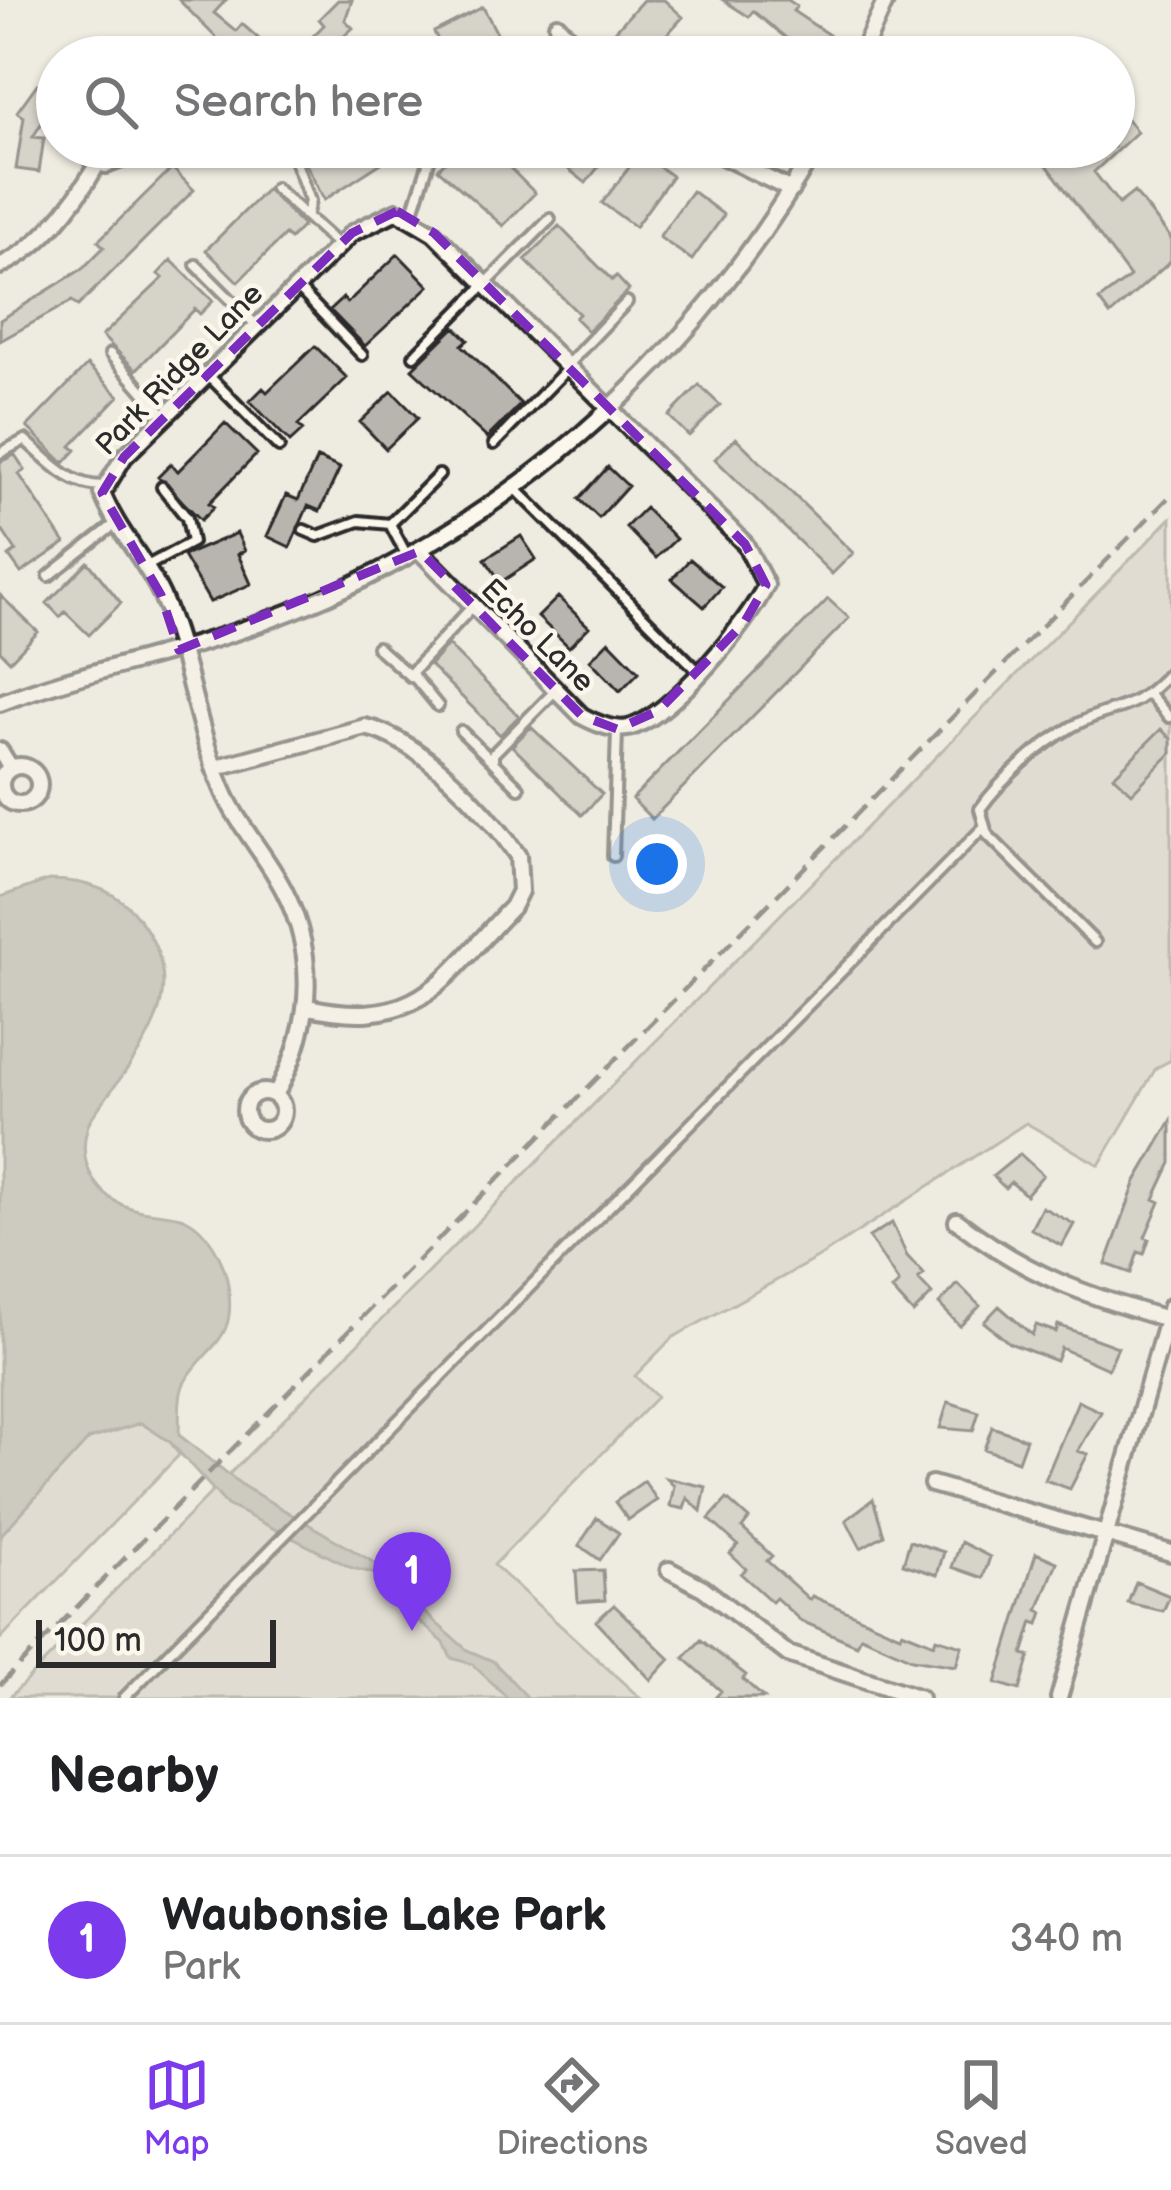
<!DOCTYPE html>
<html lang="en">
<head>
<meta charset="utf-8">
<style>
	:root { --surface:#fff; --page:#f6f6f6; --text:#202124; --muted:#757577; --line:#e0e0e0; --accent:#7c3aed }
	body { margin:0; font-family:"Balsamiq Sans",sans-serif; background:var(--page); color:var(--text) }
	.scale { position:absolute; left:36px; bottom:30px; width:240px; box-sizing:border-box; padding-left:12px; border:6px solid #2b2b2b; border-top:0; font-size:33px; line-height:42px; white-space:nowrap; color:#2b2b2b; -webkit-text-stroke:9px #fbf7ec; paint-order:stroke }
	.you { position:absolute; left:657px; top:864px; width:42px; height:42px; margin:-30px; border:9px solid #fff; border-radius:50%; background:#1a73e8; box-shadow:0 0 0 18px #1a73e833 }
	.badge { display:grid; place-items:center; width:78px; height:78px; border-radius:50%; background:var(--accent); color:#fff; font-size:39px; font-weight:700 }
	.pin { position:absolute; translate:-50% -99px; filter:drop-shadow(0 3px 6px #0008) }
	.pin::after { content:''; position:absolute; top:63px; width:42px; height:36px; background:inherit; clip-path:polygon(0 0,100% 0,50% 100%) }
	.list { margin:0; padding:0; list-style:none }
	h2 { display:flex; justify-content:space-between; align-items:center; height:156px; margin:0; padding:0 48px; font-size:51px }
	h2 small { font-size:39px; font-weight:400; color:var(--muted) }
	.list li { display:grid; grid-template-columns:78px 1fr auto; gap:36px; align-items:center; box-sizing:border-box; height:168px; padding:0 48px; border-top:3px solid var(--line) }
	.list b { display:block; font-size:45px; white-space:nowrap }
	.list p { margin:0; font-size:39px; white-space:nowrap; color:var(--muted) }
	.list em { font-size:39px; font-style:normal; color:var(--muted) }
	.icon { flex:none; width:66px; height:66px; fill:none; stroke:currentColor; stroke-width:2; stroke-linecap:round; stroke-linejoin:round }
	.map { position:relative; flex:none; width:1171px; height:1698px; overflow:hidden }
	.search { position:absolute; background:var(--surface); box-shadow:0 3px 9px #0004; left:36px; right:36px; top:36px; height:132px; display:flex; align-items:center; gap:30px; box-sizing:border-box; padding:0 42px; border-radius:66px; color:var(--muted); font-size:45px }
	.sheet { height:324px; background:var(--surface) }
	nav { display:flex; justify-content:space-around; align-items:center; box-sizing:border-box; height:168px; border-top:3px solid var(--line); background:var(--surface); font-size:33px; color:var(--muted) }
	nav a { display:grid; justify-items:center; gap:6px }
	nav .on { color:var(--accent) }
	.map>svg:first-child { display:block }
	.green { fill:#cecbc2; stroke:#7c7b76; stroke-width:3 }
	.water { fill:#a4a29a; stroke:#74726e; stroke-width:3 }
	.building { fill:#b8b5ae; stroke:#2b2b2b; stroke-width:3 }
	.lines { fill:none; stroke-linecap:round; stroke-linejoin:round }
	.lane-casing { stroke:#2b2b2b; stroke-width:16 }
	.street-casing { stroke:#2b2b2b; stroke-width:22 }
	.lane { stroke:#fbf7ec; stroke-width:8 }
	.street { stroke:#fbf7ec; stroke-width:14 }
	.rail { stroke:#2b2b2b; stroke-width:4.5; stroke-dasharray:18 9; stroke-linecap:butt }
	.marked { fill:none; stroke:#7b2cbf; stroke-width:9; stroke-dasharray:24 15; stroke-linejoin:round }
	.labels { text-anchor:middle; stroke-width:9; stroke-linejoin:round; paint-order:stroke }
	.street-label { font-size:30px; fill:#2b2b2b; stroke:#fbf7ec }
</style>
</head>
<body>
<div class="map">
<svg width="1171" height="1698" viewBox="0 0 1171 1698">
	<rect width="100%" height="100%" fill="#eeebe0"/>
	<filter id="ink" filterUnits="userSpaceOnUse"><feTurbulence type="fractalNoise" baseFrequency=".00833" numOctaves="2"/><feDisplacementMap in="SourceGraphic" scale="24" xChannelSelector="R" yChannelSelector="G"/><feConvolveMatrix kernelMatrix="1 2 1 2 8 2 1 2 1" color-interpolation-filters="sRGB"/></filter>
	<g filter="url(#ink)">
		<path class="green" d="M1171 518V1060L1156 1068 1099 1165 1026 1123 819 1257 672 1338 635 1376 657 1397 494 1565 640 1698H9Z
			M141 1423 170 1441 179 1455 0 1639V1536L89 1439Z"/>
		<path class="water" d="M49 880C84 880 119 890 140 920 197 997 136 1054 90 1120 74 1160 94 1200 138 1210 153 1214 170 1213 184 1218 208 1229 224 1260 228 1285 237 1341 210 1342 186 1380 177 1393 180 1419 179 1435L243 1486 404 1580 415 1604 467 1650 493 1661 528 1698H508L472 1664 451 1658 444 1643 401 1605 386 1576 352 1568 227 1505 170 1442 141 1423 89 1439 0 1536V897Z"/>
		<path class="building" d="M179 0H226L214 13 236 31 242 24 258 38 235 57Z
			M338 0H352L345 20 353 28 344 36 350 42 340 51 335 46 329 52 313 36 324 25 319 19Z
			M643 0H664L683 17 646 57 615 31Z
			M723 0H788L797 6 793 11 829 35 808 56 753 11 749 17Z
			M483 7 502 43 475 57H446L434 32Z
			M37 84 57 98 33 137 44 138 39 172 16 169 24 117 17 112Z
			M1114 102 1137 132 1094 172 1119 204 1134 192 1141 200 1171 238V261L1110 315 1099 300 1130 277 1041 157 1055 147H1114Z
			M317 147H406L324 200 302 156Z
			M460 147H489L535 193 503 226 438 169Z
			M562 147H614L586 183 554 158Z
			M640 153 672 176 635 227 602 203Z
			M172 168 194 190 78 306 72 301 0 341V320L82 269 104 247 98 241Z
			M267 189 303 226 290 239 285 235 238 282 206 250Z
			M692 191 724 215 692 260 659 237Z
			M559 226 612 280 616 276 629 290 588 331 575 318 579 314 525 260Z
			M398 254 429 286 365 346 330 310 343 298 347 303Z
			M171 260 213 301 200 314 195 309 136 370 102 336 163 278 158 274Z
			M455 327 468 340 462 345 521 404 487 438 412 369Z
			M315 346 347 378 298 425 303 430 290 442 250 401 263 388 267 392Z
			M87 365 119 396 71 446 76 450 64 463 27 427Z
			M699 385 720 405 689 436 669 416Z
			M392 391 418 418 386 449 360 422Z
			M225 423 257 454 209 503 214 507 201 520 158 477 171 464 178 471Z
			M736 438 853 553 832 574 715 459Z
			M15 455 25 470 19 474 65 543 21 573 9 556 16 551 0 527V462Z
			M317 458 340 468 320 511 308 506 290 547 267 536 286 495 298 500Z
			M608 467 628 486 599 518 579 499Z
			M645 508 676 539 656 558 626 527Z
			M237 533 245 551 238 554 251 584 210 602 183 556Z
			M521 536 536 559 501 582 485 559Z
			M690 559 722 587 704 607 672 579Z
			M88 562 121 603 89 635 65 612 60 617 47 603Z
			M0 595 38 632 10 661 0 651Z
			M558 597 589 627 569 647 538 617Z
			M828 599 849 618 652 819 632 799Z
			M609 641 639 672 620 691 590 660Z
			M448 645 519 716 500 735 430 665Z
			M531 727 602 794 582 815 512 746Z
			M1161 729 1171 739V753L1132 793 1114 776Z
			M1171 1121V1163L1154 1199 1160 1202 1145 1237 1149 1239 1144 1254 1138 1252 1131 1273 1106 1264 1136 1181Z
			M1020 1154 1043 1175 1026 1195 1011 1182 1005 1188 993 1176Z
			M1042 1207 1074 1224 1062 1246 1031 1229Z
			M892 1223 907 1256 924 1274 918 1279 932 1294 913 1313 892 1290 899 1283 869 1237Z
			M958 1284 980 1306 960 1326 939 1304Z
			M999 1306 1032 1335 1036 1325 1056 1332 1058 1325 1118 1347 1108 1369 1061 1348 1056 1361 1009 1343 984 1322Z
			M1078 1401 1101 1412 1078 1451 1088 1454 1070 1489 1045 1480Z
			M948 1402 979 1412 973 1431 940 1428Z
			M992 1427 1026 1439 1018 1461 984 1449Z
			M666 1478 706 1487 701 1511 687 1498 684 1509 670 1506 674 1486Z
			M644 1481 657 1500 628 1520 615 1502Z
			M727 1499 749 1519 742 1528 772 1556 767 1561 810 1600 812 1596 900 1635 902 1631 934 1644 936 1638 962 1646 956 1666 912 1659 861 1636 857 1645 801 1621 776 1598 772 1602 741 1574 746 1569 730 1554 738 1545 709 1519Z
			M873 1499 884 1535 861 1548 846 1520Z
			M597 1518 619 1533 600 1560 579 1545Z
			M910 1541 944 1552 937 1575 903 1564Z
			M961 1542 990 1557 983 1578 952 1567Z
			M1036 1553 1057 1562 1038 1610 1043 1612 1039 1624 1033 1622 1023 1654 1030 1656 1020 1690 996 1683Z
			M603 1570 605 1600 578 1602 576 1571Z
			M1136 1582 1170 1596 1163 1611 1128 1603Z
			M614 1605 670 1659 651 1680 596 1621Z
			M701 1640 746 1675 743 1679 764 1698H715L721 1691 684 1658Z"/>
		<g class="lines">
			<g class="lane-casing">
				<path id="lane" d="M295 160 310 201 307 213
					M275 188 338 245
					M411 218 432 152
					M196 265 256 325
					M298 288 362 355
					M110 354 164 415
					M414 356 550 219
					M567 365 627 302
					M209 376 279 447
					M494 444 568 368
					M0 453 25 440C49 461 70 487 104 486
					M515 488 698 671
					M390 524 406 554
					M304 530 318 536 359 521 390 524 439 475
					M147 566 192 542 187 518 162 487
					M49 576 114 525
					M377 647 411 677
					M1149 694 1169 717
					M438 706 411 673 472 607
					M461 731 492 761
					M519 788 493 762V754L555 691
					M613 856 617 731
					M1095 942 987 834 980 809C1002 778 1040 745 1073 726 1120 701 1128 717 1171 671
					M124 1698 983 828"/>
			</g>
			<g class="street-casing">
				<path id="street" d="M557 25 587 57
					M860 57 886 0
					M86 147 91 157 106 165 122 159 128 147
					M704 147 791 190
					M0 266C43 246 75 203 98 163
					M0 703C85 670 176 655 261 623 497 537 693 365 816 147
					M0 751 11 768
					M1 785a19 19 0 1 1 38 0a19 19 0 1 1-38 0Z
					M214 768 365 727C418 738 487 810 518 856L520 891 512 907C441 980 421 1031 308 1007
					M245 1111a19 19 0 1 1 38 0a19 19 0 1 1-38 0Z
					M275 1095C315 1025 319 947 276 876 259 847 236 821 223 790 196 728 189 658 162 596 145 559 117 531 102 493L124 457 352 233 397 211 434 233 745 544 766 585C748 623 670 718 628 728 613 731 595 723 582 716L420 551
					M957 1221C1027 1275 1084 1295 1167 1319
					M932 1484 1171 1553
					M669 1570 703 1588 788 1654 920 1698
					M1059 1698 1171 1306"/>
			</g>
			<use href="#lane" class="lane"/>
			<use href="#street" class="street"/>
			<path class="rail" d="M0 1685 1171 495"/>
		</g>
	</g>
	<path d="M0 0H1171V1698H0ZM397 211 434 233 745 544 766 585 744 623 658 711 617 729 582 716 420 551 179 650 161 595 102 493 124 457 352 233Z" fill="#eeebe0" fill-opacity=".55" fill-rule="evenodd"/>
	<path class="marked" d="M397 211 434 233 745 544 766 585 744 623 658 711 617 729 582 716 420 551 179 650 161 595 102 493 124 457 352 233Z"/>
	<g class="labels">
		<g class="street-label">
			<text transform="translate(179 369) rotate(-46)" y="10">Park Ridge Lane</text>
			<text transform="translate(538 635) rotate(45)" y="10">Echo Lane</text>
		</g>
	</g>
</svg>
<div class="scale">100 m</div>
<div class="you"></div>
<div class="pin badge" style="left:412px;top:1631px">1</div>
<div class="search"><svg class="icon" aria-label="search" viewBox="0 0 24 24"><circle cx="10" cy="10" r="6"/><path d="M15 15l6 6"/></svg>Search here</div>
</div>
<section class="sheet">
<h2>Nearby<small></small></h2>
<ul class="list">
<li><span class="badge">1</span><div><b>Waubonsie Lake Park</b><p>Park</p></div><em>340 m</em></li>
</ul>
</section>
<nav>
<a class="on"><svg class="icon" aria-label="map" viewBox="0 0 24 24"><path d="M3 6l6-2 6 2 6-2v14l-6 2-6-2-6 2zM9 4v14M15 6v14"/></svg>Map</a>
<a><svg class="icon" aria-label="directions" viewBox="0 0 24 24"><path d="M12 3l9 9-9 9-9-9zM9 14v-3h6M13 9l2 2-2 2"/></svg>Directions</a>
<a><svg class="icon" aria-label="saved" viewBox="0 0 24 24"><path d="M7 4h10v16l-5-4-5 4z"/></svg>Saved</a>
</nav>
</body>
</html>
